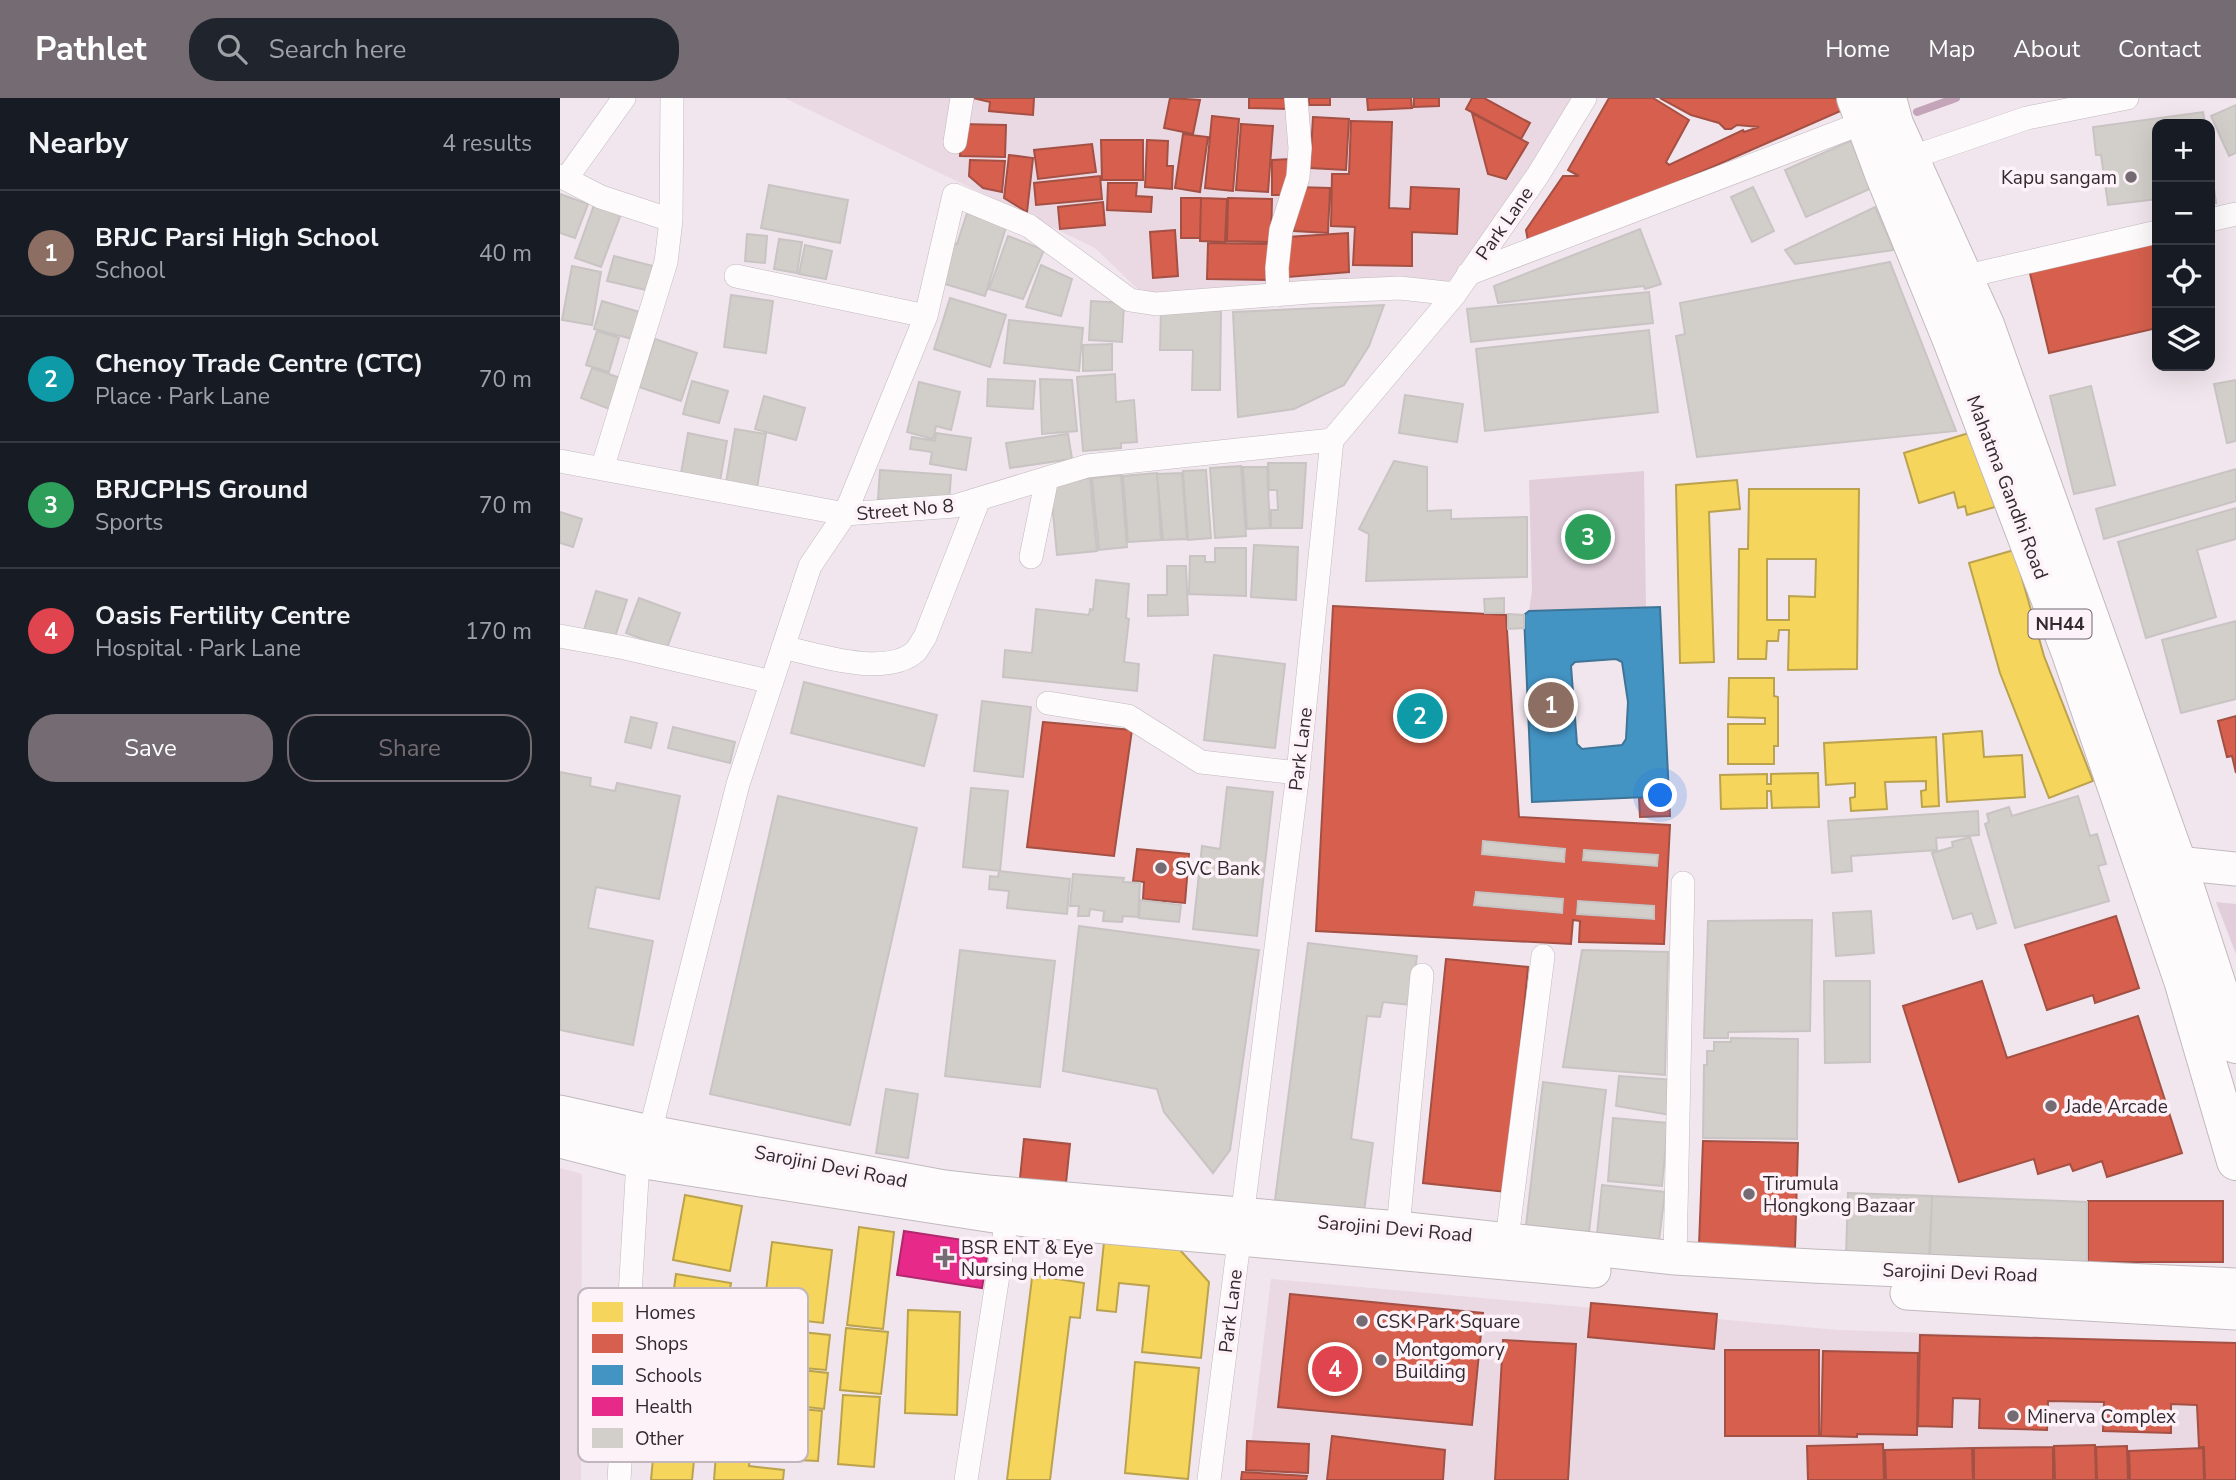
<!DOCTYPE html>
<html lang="en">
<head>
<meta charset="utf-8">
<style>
	:root { --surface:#171b24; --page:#20242c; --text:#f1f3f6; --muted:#9ea1a6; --line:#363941; --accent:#746c72 }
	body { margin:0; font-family:"Nunito Sans",sans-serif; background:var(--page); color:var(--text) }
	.controls { position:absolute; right:21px; top:21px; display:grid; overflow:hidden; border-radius:14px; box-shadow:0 7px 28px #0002 }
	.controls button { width:63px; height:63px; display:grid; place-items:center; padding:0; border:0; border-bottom:2px solid var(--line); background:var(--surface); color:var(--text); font:35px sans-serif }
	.you { position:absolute; left:1101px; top:698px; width:24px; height:24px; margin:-18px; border:5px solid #fff; border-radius:50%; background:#1a73e8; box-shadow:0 0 0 10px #1a73e833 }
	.badge { display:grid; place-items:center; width:46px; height:46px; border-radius:50%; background:var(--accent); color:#fff; font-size:23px; font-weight:700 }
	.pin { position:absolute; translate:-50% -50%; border:4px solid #fff; box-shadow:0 2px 7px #0006 }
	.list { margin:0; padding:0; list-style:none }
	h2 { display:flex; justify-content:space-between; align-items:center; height:91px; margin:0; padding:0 28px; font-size:30px }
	h2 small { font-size:23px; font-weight:400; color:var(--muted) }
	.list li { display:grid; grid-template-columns:46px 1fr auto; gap:21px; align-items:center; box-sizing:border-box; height:126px; padding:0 28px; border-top:2px solid var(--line) }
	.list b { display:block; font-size:26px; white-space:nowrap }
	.list p { margin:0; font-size:23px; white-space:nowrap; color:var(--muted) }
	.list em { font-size:23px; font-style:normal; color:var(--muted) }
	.actions { display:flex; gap:14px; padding:21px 28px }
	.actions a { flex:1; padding:16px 0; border:2px solid var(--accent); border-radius:28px; text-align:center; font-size:24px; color:var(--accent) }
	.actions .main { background:var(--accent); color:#fff }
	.icon { flex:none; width:38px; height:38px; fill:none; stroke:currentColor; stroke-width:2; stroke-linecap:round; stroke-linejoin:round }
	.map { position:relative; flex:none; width:1676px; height:1382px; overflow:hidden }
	header { display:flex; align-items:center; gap:42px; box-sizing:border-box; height:98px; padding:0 35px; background:var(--accent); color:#fff }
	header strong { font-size:33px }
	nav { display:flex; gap:38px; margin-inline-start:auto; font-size:24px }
	.search { width:490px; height:63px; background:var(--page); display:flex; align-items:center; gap:18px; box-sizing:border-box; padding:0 24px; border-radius:28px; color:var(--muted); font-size:26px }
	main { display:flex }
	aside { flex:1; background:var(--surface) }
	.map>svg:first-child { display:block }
	.built { fill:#ead8e3 }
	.green { fill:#e2cdda }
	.homes { fill:#f6d55c; stroke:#bba24e; stroke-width:2; fill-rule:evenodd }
	.shops { fill:#d6604d; stroke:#a45044; stroke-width:2; fill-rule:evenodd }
	.schools { fill:#4393c3; stroke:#3e7497; stroke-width:2; fill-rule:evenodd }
	.health { fill:#e7298a; stroke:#b0296f; stroke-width:2 }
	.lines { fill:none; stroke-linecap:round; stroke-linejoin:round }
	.stream { stroke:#c4a4b9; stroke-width:8 }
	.building { fill:#d2cec9; stroke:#c9c4c4; stroke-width:2 }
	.street-casing { stroke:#c1b9be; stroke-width:24 }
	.secondary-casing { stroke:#c1b9be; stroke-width:35 }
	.highway-casing { stroke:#c1b9be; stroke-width:40 }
	.street { stroke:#fdfbfc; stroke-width:23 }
	.secondary { stroke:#fdfbfc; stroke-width:33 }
	.highway { stroke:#fdfbfc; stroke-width:38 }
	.poi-dot { fill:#746c72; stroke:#fef2f9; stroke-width:2.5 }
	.labels { text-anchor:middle; stroke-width:7; stroke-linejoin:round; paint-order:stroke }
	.shield { fill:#fef2f9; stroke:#6e666c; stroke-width:2 }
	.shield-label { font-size:18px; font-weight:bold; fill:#312a2f }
	.poi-label { font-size:19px; fill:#312a2f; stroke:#fef2f9; text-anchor:start }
	.street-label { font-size:19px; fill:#312a2f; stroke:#fef2f9 }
	.key { fill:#fef2f9; stroke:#c0b6bc; stroke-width:2 }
	.key-label { font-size:19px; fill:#312a2f }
</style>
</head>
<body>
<header>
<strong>Pathlet</strong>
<div class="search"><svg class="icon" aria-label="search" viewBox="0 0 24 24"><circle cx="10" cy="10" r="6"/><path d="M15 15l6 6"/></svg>Search here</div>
<nav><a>Home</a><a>Map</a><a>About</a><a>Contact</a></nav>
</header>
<main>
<aside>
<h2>Nearby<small>4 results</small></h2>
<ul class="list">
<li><span class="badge" style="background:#8d6e63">1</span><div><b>BRJC Parsi High School</b><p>School</p></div><em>40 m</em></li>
<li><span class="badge" style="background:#0f9aa8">2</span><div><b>Chenoy Trade Centre (CTC)</b><p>Place · Park Lane</p></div><em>70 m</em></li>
<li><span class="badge" style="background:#2e9e5b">3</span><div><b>BRJCPHS Ground</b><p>Sports</p></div><em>70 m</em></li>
<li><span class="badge" style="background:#e0444e">4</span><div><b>Oasis Fertility Centre</b><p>Hospital · Park Lane</p></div><em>170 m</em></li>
</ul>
<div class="actions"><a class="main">Save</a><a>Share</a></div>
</aside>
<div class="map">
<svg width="1676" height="1382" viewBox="0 0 1676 1382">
	<rect width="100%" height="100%" fill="#f1e6ed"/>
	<path class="built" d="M225 0H1016L890 195 588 201 535 150Z
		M0 1070 22 1076 21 1382H0Z
		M711 1181 1278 1232 1676 1245V1382H687Z"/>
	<path class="green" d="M1084 373 1086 510 969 513 972 493 969 382Z
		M1656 804 1676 806V856Z"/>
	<path class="homes" d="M1412 334 1435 409 1407 417 1405 408 1398 410 1394 394 1359 405 1344 355Z
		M1177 382 1180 411 1149 414 1154 564 1120 565 1116 387Z
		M1189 391H1299L1297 571 1228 572 1229 532H1219L1218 543H1207L1206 561H1178L1179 451H1188ZM1207 461H1256L1255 499 1229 498V522H1207Z
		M1454 452 1484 558 1533 683 1489 700 1440 575 1409 465Z
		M1169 580H1214V598L1218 599V648H1214V666H1168V626H1205V620L1168 619Z
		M1422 633 1424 659 1462 657 1465 699 1387 704 1383 636Z
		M1376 639 1379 708 1362 709 1361 693 1366 692V683L1325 684 1327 711 1291 713 1290 700 1295 699V685L1266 687 1264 645Z
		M1258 675 1259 709 1212 710 1211 693H1207V710L1161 711 1160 677 1207 676V686H1211V676Z
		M125 1097 182 1108 170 1173 113 1162Z
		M299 1129 334 1134 323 1231 287 1227Z
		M212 1144 272 1152 263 1225 203 1218Z
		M544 1144 620 1152 649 1184 641 1260 582 1254 589 1188 559 1185 556 1214 537 1212Z
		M116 1176 171 1185 167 1207 157 1205 155 1217 170 1220 163 1255 158 1254 156 1265 145 1263V1266L109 1260 119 1199 113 1198Z
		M478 1178 524 1185 520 1220 510 1219 490 1382H447L472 1180 477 1181Z
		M348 1212 400 1214 397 1317 345 1315Z
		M191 1229 270 1237 266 1272 188 1265Z
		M286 1230 328 1234 321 1296 280 1292Z
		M575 1264 639 1270 628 1381 565 1375Z
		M188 1266 268 1275 264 1311 184 1302Z
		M283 1297 320 1299 314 1369 278 1366Z
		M177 1305 262 1313 258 1363 237 1362V1358L223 1357V1362L204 1361 205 1353 173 1350Z
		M94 1350 135 1353 132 1382H91Z
		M156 1356 190 1359 189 1368 224 1372 223 1382H154Z"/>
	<path class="shops" d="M413 0H474L473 17 429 13 430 4Z
		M610 0 640 2 633 36 604 30Z
		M689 0H727V11L689 10Z
		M749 0H770V7H749Z
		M807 0H851L852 10 808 12Z
		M854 0H879V8L854 9Z
		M912 0H924L970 25 961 41 906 11Z
		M1049 0H1093L1129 22 1106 64 1109 67 1183 32 1184 34 1199 29 1177 27 1171 31H1165L1159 25 1131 17 1100 0H1289L1292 8 969 149 966 132 1003 78H1019L1008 72Z
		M912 15 968 45 946 81 928 76Z
		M652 18 679 21 673 93 645 90Z
		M753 19 789 21 786 72 750 70Z
		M791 23 832 24 829 110 850 111 851 89 899 91 897 136 852 134V168L793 167 795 129 771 128 772 76H789Z
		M401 26 446 27 445 59 400 58Z
		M681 26 713 28 708 94 676 92Z
		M623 36 648 39 640 94 615 90Z
		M541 42H583V82H542Z
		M587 42 608 43 607 68H613L612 91 585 89Z
		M532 46 536 74 478 81 474 52Z
		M449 57 473 60 467 114 444 100Z
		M731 61 732 97H712V62Z
		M410 62 445 63 442 94 423 90 409 78Z
		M540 78 542 101 476 107 474 85Z
		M548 85H577L576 98 592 99 591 114 547 112Z
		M735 89 770 90 768 135 734 133Z
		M621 100H641L640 140H621Z
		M641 100 667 101 665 144 640 143Z
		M668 100 712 101 711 144 667 143Z
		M543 104 545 127 500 131 498 109Z
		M615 132 618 178 593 180 590 134Z
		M788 135 789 174 728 179 727 139Z
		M1592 138 1597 158V230L1489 255 1468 167Z
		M648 145 711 146 710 182 647 181Z
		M773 508 946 517 959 719 1110 727 1104 846 1019 844 1020 823 1013 822 1011 846 756 833ZM923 743 1005 751 1004 764 922 756ZM1024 752 1098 757 1097 768 1023 762ZM916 794 1003 801 1002 815 914 807ZM1018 803 1094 808V821L1017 816Z
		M1676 618V675L1672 658 1667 659 1658 623Z
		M483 624 572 632 554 758 467 749Z
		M1109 699 1110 718 1080 719 1079 700Z
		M577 751 629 756 625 805 583 801 584 784 573 783Z
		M1556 818 1579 890 1535 905 1533 897 1487 912 1465 847Z
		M886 861 968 869 946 1094 863 1085Z
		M1422 883 1447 960 1578 918 1622 1055 1547 1079 1542 1063 1513 1073 1510 1066 1478 1076 1474 1061 1399 1084 1343 908Z
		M464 1041 510 1046 506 1085 460 1080Z
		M1143 1043 1238 1045 1235 1150 1139 1147Z
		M1528 1103H1663V1164H1528Z
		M730 1196 923 1215 912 1327 718 1309Z
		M1031 1205 1157 1216 1154 1251 1028 1239Z
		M1360 1237 1676 1245V1382H1645L1644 1349H1639L1637 1307 1611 1306V1335L1543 1333 1544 1304 1488 1303 1487 1332 1419 1330 1420 1301 1393 1300 1392 1329 1358 1328Z
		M943 1242 1016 1246 1008 1382H935Z
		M1165 1252H1259V1338H1165Z
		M1263 1253 1358 1255 1357 1337 1297 1336V1339L1261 1338Z
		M772 1338 885 1352 883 1382H767Z
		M687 1343 749 1346 748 1375 686 1372Z
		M1323 1346 1324 1382H1248L1247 1348Z
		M1535 1347 1536 1382H1495L1494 1348Z
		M1567 1348 1568 1382H1537L1536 1349Z
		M1493 1349V1382H1414V1350Z
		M1412 1350 1413 1382H1326L1325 1352Z
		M1643 1350 1644 1382H1570L1569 1353Z
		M682 1374 747 1378 746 1382H681Z"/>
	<path class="schools" d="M1100 509 1109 698 972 704 964 517 969 513ZM1056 561 1062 564 1068 604 1066 641 1062 647 1022 651 1017 646 1011 568 1015 564Z"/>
	<path class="health" d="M344 1133 429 1146 422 1190 337 1177Z"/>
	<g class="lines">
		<path class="stream" d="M1357 14 1396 0"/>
	</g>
	<path class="building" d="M1676 7V55L1669 58 1651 18Z
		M1643 14 1645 26H1597V101L1548 107 1541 57H1536L1533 29Z
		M1299 39 1321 86 1246 119 1225 72Z
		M1650 62 1656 105 1650 106Z
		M209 87 288 102 280 145 201 130Z
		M1193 89 1214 133 1192 144 1171 99Z
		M0 96 28 106 15 140 0 135Z
		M34 107 61 116 41 169 15 160Z
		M1315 109 1334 152 1235 166 1225 152Z
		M407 115 446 129 425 198 375 183 389 144 397 146Z
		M1080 131 1101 186 1085 191 1084 188 938 205 934 188Z
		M187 136 207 138 205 165 185 163Z
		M448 138 484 152 463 201 429 191Z
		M219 141 242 144 237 175 214 171Z
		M245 147 272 153 266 181 239 176Z
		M54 158 93 168 86 192 47 183Z
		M1330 164 1396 333 1137 359 1116 238 1125 236 1120 205Z
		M481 167 512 181 501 218 466 209Z
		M12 168 41 174 32 227 2 222Z
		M1089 194 1093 225 911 244 907 211Z
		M171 197 213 203 206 255 164 249Z
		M390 200 446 217 430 269 374 251Z
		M42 203 83 215 76 242 34 231Z
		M531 203 564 205 562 244 529 242Z
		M824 207 809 248 784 287 734 311 678 319 673 214Z
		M601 212 661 213 660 292H632L633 252H600Z
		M449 222 523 230 519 273 444 265Z
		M1089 232 1098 314 925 333 916 251Z
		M37 233 59 240 49 274 26 267Z
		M95 241 137 255 121 303 79 289Z
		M552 246V272L523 273V247Z
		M32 270 69 283 57 314 21 300Z
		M555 276 556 304 574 302 577 344 561 345V350L523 353 517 279Z
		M428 281 475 283 473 311 427 308Z
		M480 281 512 282 517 333 482 336Z
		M1676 282V343L1667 345 1654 286Z
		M132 283 168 293 159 325 123 316Z
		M359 284 400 294 391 332 376 328 373 341 347 334Z
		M1531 288 1555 387 1514 396 1490 298Z
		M845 297 903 306 897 344 839 335Z
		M204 298 245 310 236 342 195 331Z
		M175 331 206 336 196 396 165 391Z
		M128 335 167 343 159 389 120 381Z
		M376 335 411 340 406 372 370 366 372 354 350 351 352 339 375 343Z
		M508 336 512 361 450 370 446 345Z
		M834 363 867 369V413L891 412V421L967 419V479L806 483 809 436 799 431Z
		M708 365H746L742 430H711V412H718L717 392H709Z
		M681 368 686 438 655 440 650 370Z
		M683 369H707L710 430 687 431Z
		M1676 371V403L1544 441 1536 411Z
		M320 372 391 377 389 406 318 401Z
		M646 372 651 440 628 442 623 373Z
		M597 375 601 442 568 444 563 378Z
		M622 375 627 441 603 442 597 376Z
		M561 377 567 449 539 452 532 380Z
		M530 380 537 453 497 457 490 384Z
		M1676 410V441L1637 452 1656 519 1586 540 1558 444Z
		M0 414 22 421 13 449 0 445Z
		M694 447 738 449 736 502 691 499Z
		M655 450H686V498L629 496 630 458H645V464H655Z
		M607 468H626L628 517 588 518V497H607Z
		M536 482 569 486 566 520 569 521 564 564 579 566 577 593 443 579 445 552 472 555 476 511 529 517 530 511 533 512Z
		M36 493 67 502 53 545 23 535Z
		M79 500 120 515 107 550 66 535Z
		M944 500V515H925L924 501Z
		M948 516 964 517V530L948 531Z
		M1676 523V601L1621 615 1602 542Z
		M654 557 725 566 715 650 644 642Z
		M244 584 377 617 364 668 231 635Z
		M422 603 471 609 463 679 414 673Z
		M71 619 97 625 91 650 65 644Z
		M113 629 175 644 170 665 108 650Z
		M0 674 31 680 30 688 55 693 57 685 120 698 99 801 36 789 28 830 93 843 73 947 0 932Z
		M667 689 713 694 697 838 633 831 642 748 660 751Z
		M411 690 448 693 440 773 403 769Z
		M218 698 357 730 290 1027 150 996Z
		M1518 698 1530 738 1537 736 1546 766 1538 768 1549 803 1455 830 1425 726 1429 724 1427 716 1449 709 1452 718Z
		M1418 713 1419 737 1376 740 1377 752 1291 758 1292 773 1272 775 1268 723Z
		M1410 739 1436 825 1417 831 1412 815 1393 821 1372 755 1393 749 1392 744Z
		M923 743 1005 751 1004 764 922 756Z
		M1024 752 1098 757 1097 768 1023 762Z
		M439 773 510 781 507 816 447 810 449 793 429 791 430 778 438 779Z
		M513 776 564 780 563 784 580 785 578 819 563 818 562 824 543 823 544 813 530 811 529 818H518L519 808H510Z
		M916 794 1003 801 1002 815 914 807Z
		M580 802 621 807 619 824 579 820Z
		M1018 803 1094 808V821L1017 816Z
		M1311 813 1314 855 1276 858 1273 815Z
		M1252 822 1250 933 1168 934V940H1144L1148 823Z
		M519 828 699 852 670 1052 653 1075 604 1014 597 991 503 973Z
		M748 845 857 858 850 907 823 904 820 919 807 918 791 1041 813 1045 804 1114 715 1102Z
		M400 852 495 863 480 989 385 978Z
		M1022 852 1108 854 1105 977 1003 969Z
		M1264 883H1310V964L1265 965Z
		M1171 940 1238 941 1237 1041 1143 1040 1144 967H1147V953H1154V944H1171Z
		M1059 978 1114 982 1111 1017 1056 1008Z
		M983 984 1046 992 1029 1134 966 1127Z
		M326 991 358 996 348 1060 316 1055Z
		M1053 1020 1108 1025 1102 1088 1048 1083Z
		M1042 1087 1105 1094 1099 1143 1037 1136Z
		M1288 1095 1372 1098 1369 1160 1286 1157Z
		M1372 1098 1527 1104V1164L1370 1160Z"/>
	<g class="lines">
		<g class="street-casing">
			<path id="street" d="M395 44 402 0
				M1350 60 1467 20 1567 0
				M0 78 41 99 111 122 106 164 42 371
				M6 81 64 0
				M111 122 112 0
				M1650 122 1676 116
				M908 176 1305 24
				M176 178 366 218
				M1403 179 1597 134
				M718 197 717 170 721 132 738 79 740 50 736 0
				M0 363 285 416 395 408 527 368 772 342
				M471 459 487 380
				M0 538 65 550 212 584
				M223 549C257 557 327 580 356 553 359 549 362 543 365 539L419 401
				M488 605 568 618 641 664 738 675
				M838 1130 862 877
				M947 1141 983 858
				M1115 1160 1123 785
				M59 1382 78 1063 90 1034 178 686 250 468 285 416 366 218 394 97 469 128 570 202 596 206 750 194 840 190 895 196
				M406 1382 447 1120
				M649 1382 738 675 772 342 895 196 978 77 1025 0"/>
		</g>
		<g class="secondary-casing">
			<path id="secondary" d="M1617 765 1676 771
				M0 1014 90 1034 384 1089 428 1094 838 1130 1115 1160 1252 1168 1676 1187
				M0 1043 78 1063 447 1120 1034 1173
				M1347 1195 1676 1215"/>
		</g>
		<g class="highway-casing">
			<path id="highway" d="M1296 0 1323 73 1392 242 1511 555 1623 882 1676 1063
				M1327 0 1334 26 1425 227 1617 765 1676 946"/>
		</g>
		<use href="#street" class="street"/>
		<use href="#secondary" class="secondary"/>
		<use href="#highway" class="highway"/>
	</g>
	<g class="poi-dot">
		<circle cx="1571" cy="79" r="7"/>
		<circle cx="601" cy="770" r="7"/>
		<circle cx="1491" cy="1008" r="7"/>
		<circle cx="1189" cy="1096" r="7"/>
		<path d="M381.5 1149.5h7v7h7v7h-7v7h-7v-7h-7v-7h7z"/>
		<circle cx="802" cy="1223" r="7"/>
		<circle cx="821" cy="1262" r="7"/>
		<circle cx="1453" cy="1318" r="7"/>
	</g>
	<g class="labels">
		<rect class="shield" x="1468.5" y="511.5" width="63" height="29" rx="5"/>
		<g class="shield-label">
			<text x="1500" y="532">NH44</text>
		</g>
		<g class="poi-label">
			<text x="1557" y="86" text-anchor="end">Kapu sangam</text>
			<text x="615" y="777">SVC Bank</text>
			<text x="1505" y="1015">Jade Arcade</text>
			<text x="1203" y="1092">Tirumula<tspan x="1203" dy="22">Hongkong Bazaar</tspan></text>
			<text x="401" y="1156">BSR ENT &amp; Eye<tspan x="401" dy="22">Nursing Home</tspan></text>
			<text x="816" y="1230">CSK Park Square</text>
			<text x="835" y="1258">Montgomory<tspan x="835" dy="22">Building</tspan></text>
			<text x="1467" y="1325">Minerva Complex</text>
		</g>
		<g class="street-label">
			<text transform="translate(944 125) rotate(-55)" y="7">Park Lane</text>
			<text transform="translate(1448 389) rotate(69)" y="7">Mahatma Gandhi Road</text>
			<text transform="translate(345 411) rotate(-5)" y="7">Street No 8</text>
			<text transform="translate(740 651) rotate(-83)" y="7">Park Lane</text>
			<text transform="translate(271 1068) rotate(11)" y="7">Sarojini Devi Road</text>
			<text transform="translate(835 1130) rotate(5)" y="7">Sarojini Devi Road</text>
			<text transform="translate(1400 1174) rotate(2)" y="7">Sarojini Devi Road</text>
			<text transform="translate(670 1213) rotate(-83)" y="7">Park Lane</text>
		</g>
	</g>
	<rect x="18" y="1190" width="230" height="174" rx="10" class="key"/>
	<rect x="32" y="1204" width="31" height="20" fill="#f6d55c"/>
	<rect x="32" y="1236" width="31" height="19" fill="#d6604d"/>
	<rect x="32" y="1267" width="31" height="20" fill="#4393c3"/>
	<rect x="32" y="1299" width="31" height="19" fill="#e7298a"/>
	<rect x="32" y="1330" width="31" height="20" fill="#d2cec9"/>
	<g class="key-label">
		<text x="75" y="1221">Homes</text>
		<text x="75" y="1252">Shops</text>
		<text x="75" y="1284">Schools</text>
		<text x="75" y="1315">Health</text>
		<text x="75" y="1347">Other</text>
	</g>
</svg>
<div class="controls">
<button>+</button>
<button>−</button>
<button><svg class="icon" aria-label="locate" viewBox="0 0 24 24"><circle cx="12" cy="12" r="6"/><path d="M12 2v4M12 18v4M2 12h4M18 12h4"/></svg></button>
<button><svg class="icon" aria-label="layers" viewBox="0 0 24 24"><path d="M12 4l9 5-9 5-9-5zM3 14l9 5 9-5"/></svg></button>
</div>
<div class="you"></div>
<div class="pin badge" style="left:991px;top:607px;background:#8d6e63">1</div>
<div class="pin badge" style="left:860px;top:618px;background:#0f9aa8">2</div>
<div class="pin badge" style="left:1028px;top:439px;background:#2e9e5b">3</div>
<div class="pin badge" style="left:775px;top:1271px;background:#e0444e">4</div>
</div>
</main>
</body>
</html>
